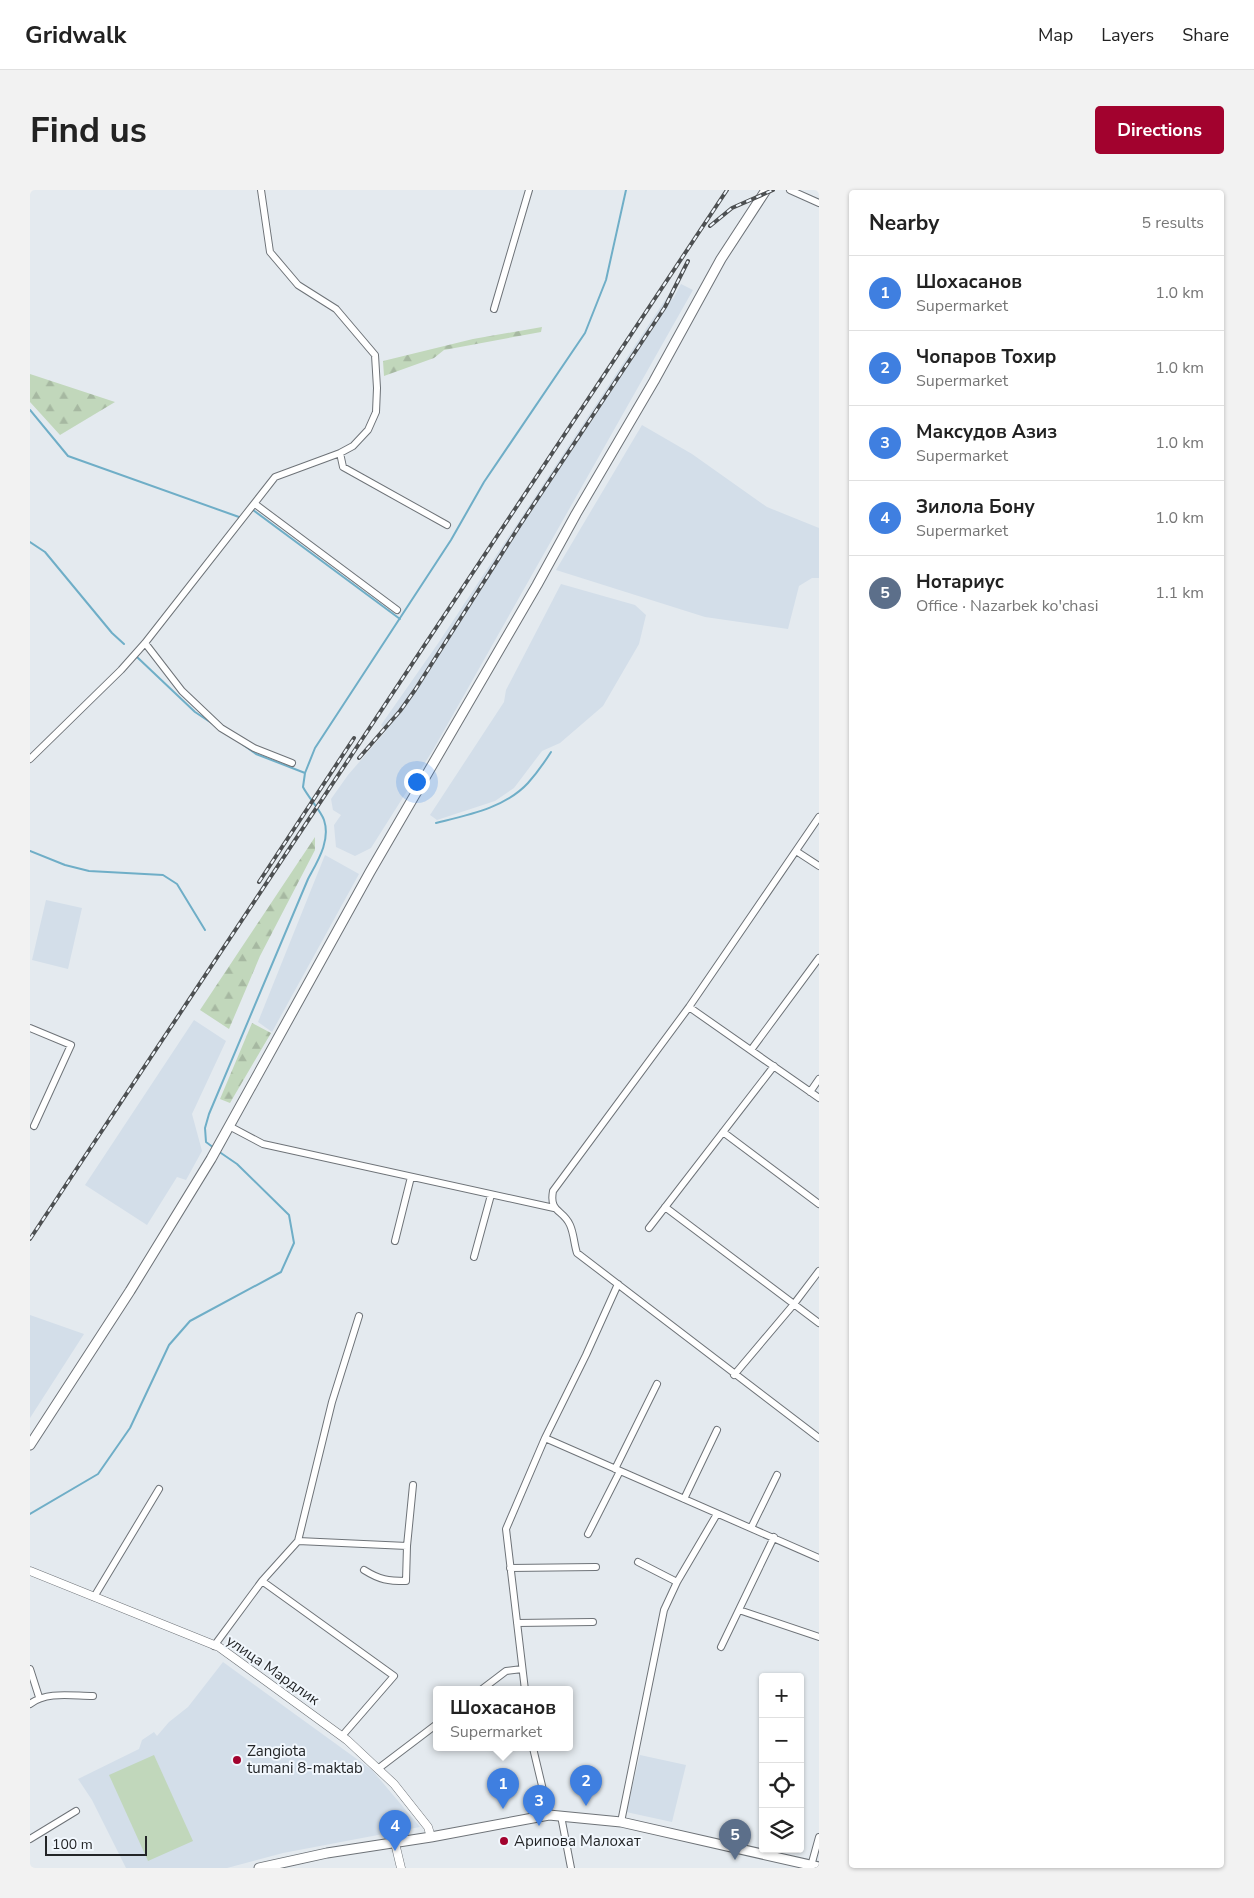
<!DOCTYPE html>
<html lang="en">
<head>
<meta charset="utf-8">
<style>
	:root { --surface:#fff; --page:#f2f2f2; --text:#222; --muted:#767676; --line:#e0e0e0; --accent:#a2022e }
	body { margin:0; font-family:"Nunito Sans",sans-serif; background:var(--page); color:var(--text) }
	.controls { position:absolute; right:15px; bottom:15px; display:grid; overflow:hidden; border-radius:5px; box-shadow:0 1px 4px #0004 }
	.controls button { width:45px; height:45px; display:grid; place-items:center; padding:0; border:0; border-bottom:1px solid var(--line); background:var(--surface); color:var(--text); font:25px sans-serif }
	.scale { position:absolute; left:15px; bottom:12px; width:102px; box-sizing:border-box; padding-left:5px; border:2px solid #232527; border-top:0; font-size:14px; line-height:18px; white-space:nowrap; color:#232527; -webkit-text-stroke:4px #f1f7fd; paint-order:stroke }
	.you { position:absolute; left:386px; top:591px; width:18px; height:18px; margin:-12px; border:4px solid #fff; border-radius:50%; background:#1a73e8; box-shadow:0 0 0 8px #1a73e833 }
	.badge { display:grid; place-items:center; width:32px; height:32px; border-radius:50%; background:var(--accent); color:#fff; font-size:16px; font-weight:700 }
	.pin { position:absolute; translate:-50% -41px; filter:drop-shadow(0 1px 2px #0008) }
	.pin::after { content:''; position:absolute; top:26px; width:18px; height:15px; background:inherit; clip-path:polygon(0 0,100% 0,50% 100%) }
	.popup { position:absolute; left:403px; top:1496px; width:140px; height:65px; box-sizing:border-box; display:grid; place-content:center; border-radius:5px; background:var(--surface); filter:drop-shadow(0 1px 4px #0005); font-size:16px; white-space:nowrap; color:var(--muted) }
	.popup b { font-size:19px; color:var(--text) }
	.popup::after { content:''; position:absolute; left:50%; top:100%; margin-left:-10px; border:10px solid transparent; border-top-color:var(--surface) }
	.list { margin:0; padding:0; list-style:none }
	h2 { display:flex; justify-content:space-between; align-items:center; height:65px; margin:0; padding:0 20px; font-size:21px }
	h2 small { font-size:16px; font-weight:400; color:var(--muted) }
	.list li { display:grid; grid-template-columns:32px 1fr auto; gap:15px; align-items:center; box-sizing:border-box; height:75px; padding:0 20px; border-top:1px solid var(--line) }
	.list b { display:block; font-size:19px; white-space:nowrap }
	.list p { margin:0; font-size:16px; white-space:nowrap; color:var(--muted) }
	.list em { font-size:16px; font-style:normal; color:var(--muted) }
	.icon { flex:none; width:28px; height:28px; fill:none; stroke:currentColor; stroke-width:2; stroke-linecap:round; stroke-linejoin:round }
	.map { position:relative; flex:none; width:789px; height:1678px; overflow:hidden; border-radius:5px }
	header { display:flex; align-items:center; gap:30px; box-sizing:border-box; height:70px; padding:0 25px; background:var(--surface); border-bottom:1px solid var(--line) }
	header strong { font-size:24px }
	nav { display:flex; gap:28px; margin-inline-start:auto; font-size:18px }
	.intro { display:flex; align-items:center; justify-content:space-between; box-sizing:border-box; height:120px; padding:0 30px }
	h1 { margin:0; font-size:35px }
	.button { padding:12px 22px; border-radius:5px; background:var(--accent); color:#fff; font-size:18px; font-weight:700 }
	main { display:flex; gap:30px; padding:0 30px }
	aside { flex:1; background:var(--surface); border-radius:5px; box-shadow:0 1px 4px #0004 }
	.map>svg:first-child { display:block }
	.built { fill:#d3dee9 }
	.forest { fill:url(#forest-firs) }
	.pitch { fill:#c1d7bb }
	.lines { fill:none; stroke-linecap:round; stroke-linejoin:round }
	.stream { stroke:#6faec7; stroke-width:2 }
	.minor-casing { stroke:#6e7378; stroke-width:8 }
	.tertiary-casing { stroke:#6e7378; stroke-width:9 }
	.secondary-casing { stroke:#6e7378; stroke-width:11 }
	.minor { stroke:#fff; stroke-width:6 }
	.tertiary { stroke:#fff; stroke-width:8 }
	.secondary { stroke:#fff; stroke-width:9 }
	.rail-casing { stroke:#4d5052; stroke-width:4 }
	.rail { stroke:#f1f7fd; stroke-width:2; stroke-dasharray:5.5; stroke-linecap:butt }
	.poi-dot { fill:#a2022e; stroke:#f1f7fd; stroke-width:2 }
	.labels { text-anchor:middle; stroke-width:4; stroke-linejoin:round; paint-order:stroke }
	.street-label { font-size:15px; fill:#232527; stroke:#f1f7fd }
	.poi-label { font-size:15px; fill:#232527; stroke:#f1f7fd; text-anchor:start }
</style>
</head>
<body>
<header>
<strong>Gridwalk</strong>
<nav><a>Map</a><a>Layers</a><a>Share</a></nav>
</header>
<div class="intro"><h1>Find us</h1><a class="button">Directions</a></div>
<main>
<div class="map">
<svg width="789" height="1678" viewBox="0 0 789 1678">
	<defs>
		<pattern id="forest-firs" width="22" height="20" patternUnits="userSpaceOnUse" patternTransform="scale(1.25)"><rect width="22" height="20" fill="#c1d7bb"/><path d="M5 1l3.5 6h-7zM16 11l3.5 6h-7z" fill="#a6b8a1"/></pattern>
	</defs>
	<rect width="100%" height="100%" fill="#e4eaef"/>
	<path class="built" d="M651 94 663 100 403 560 341 658 325 666 306 657 304 635 311 625 303 620 301 609 318 585 356 541 351 535 409 452 637 107 643 109Z
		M612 235 662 264 737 317 789 338V388H782L769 396 758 439 675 427 526 380Z
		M531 394 605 415 616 425 609 454 573 516 530 553 512 561 484 598 465 611 407 630 400 625 474 512 476 500Z
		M295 665 329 684 242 842 228 832Z
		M16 710 52 718 38 779 2 770Z
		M164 830 196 851 162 924 172 961 156 990 147 987 117 1035 55 995Z
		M0 1125 54 1144 0 1228Z
		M193 1472 342 1580 390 1637 253 1663 197 1678H96L62 1610 48 1589 109 1559 112 1550 124 1542 127 1546 139 1532 158 1517Z
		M610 1565 656 1575 642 1632 596 1622Z"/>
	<path class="forest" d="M512 137 511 142 414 160 404 168 354 186 353 171 443 149Z
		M0 184 85 212 30 245 0 212Z
		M285 647V660L230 766 199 839 170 820Z
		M222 833 241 843 200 913 190 909Z"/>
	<path class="pitch" d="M124 1565 163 1651 118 1671 79 1585Z"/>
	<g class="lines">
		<path class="stream" d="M0 220 38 266 209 327
			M223 320 370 429
			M0 352 15 362 82 443 94 454
			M107 467 165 522 183 534
			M212 554 226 564 275 583
			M406 633C438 625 475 618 498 593 506 584 514 573 521 562
			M0 661 35 675 59 681 133 685 147 694 175 740
			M184 958 176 952 175 938 179 924 278 689C287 672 301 651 294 630 291 621 278 607 273 597L275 583 285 558 421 350 454 292 555 143 576 90 596 0
			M0 1324 68 1284 100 1238 139 1155 160 1131 251 1082 264 1053 259 1025 207 974 188 961"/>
		<g class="minor-casing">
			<path id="minor" d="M760 0 789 13
				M464 119 499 0
				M310 263 313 277 417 335
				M225 314 367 420
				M115 453 152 501 191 538 224 558 262 573
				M0 569 91 480 115 453 245 287 310 263 323 256 338 240 346 222 347 198 345 165 306 119 268 95 240 62 231 0
				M789 627 659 817 523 1001C519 1023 533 1019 540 1035 544 1044 544 1054 547 1063L789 1248
				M766 661 789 676
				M659 817 789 908
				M0 838 41 855 4 936
				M721 860 789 768
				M780 902 789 889
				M199 936 233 954 524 1018
				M693 942 789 1014
				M635 1017 789 1133
				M619 1038 744 876
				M365 1051 381 987
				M444 1067 461 1005
				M704 1185 764 1114 789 1081
				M515 1248 789 1368
				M585 1279 627 1194
				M654 1309 687 1240
				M721 1338 747 1285
				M558 1344 590 1281
				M268 1351 377 1356
				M608 1372 647 1392
				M480 1378 566 1377
				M334 1380C350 1390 358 1391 376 1391L377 1356 383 1295
				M232 1391 364 1486 312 1546
				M64 1407 129 1299
				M709 1420 789 1447
				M487 1433 563 1432
				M184 1456 232 1391 268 1351 302 1212 329 1126
				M691 1457 744 1347
				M0 1479 9 1507
				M451 1500 476 1481 492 1479
				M495 1500 476 1339 515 1248 556 1165 588 1094
				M0 1514C17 1501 42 1506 63 1506
				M503 1558 519 1625
				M349 1578 407 1534
				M531 1626 541 1678
				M591 1632 634 1420 647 1392 687 1324
				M0 1649 46 1621
				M781 1676 789 1647"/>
		</g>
		<g class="tertiary-casing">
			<path id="tertiary" d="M0 1381 189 1457 317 1550 364 1594 398 1637 401 1647
				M365 1653 371 1678"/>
		</g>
		<g class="secondary-casing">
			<path id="secondary" d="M0 1255 100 1101 181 969 340 682 507 395 546 324 624 191 691 69 736 0
				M229 1678 297 1663 401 1647 519 1625 591 1632 789 1677"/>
		</g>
		<use href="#minor" class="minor"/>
		<use href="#tertiary" class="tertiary"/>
		<use href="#secondary" class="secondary"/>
		<g class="rail-casing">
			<path id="rail" d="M680 36 702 18 743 0
				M329 568 370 521 385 500 490 335 635 117 658 71
				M229 692 324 548
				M0 1049 697 0"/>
		</g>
		<use href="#rail" class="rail"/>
	</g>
	<g class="poi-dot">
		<circle cx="207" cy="1570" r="5"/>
		<circle cx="474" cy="1651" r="5"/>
	</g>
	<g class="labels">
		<g class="street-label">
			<text transform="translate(243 1480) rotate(35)" y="5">улица Мардлик</text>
		</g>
		<g class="poi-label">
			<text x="217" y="1566">Zangiota<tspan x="217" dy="17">tumani 8-maktab</tspan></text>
			<text x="484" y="1656">Арипова Малохат</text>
		</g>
	</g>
</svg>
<div class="controls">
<button>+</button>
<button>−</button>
<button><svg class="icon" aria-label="locate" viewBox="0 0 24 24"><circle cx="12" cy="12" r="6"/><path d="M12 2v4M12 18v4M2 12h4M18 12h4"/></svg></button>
<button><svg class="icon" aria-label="layers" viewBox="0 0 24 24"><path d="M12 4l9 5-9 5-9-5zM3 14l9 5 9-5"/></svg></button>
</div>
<div class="scale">100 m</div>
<div class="you"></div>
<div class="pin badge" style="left:473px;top:1619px;background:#3f7fe0">1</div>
<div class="popup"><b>Шохасанов</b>Supermarket</div>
<div class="pin badge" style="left:556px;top:1616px;background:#3f7fe0">2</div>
<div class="pin badge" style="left:509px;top:1636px;background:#3f7fe0">3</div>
<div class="pin badge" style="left:365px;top:1661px;background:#3f7fe0">4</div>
<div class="pin badge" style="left:705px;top:1670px;background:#5c6f8a">5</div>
</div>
<aside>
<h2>Nearby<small>5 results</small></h2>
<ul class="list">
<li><span class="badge" style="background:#3f7fe0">1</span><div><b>Шохасанов</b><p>Supermarket</p></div><em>1.0 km</em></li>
<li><span class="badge" style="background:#3f7fe0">2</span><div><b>Чопаров Тохир</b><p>Supermarket</p></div><em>1.0 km</em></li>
<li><span class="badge" style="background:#3f7fe0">3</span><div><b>Максудов Азиз</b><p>Supermarket</p></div><em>1.0 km</em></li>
<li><span class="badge" style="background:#3f7fe0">4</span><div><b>Зилола Бону</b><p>Supermarket</p></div><em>1.0 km</em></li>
<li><span class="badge" style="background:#5c6f8a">5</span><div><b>Нотариус</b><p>Office · Nazarbek ko'chasi</p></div><em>1.1 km</em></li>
</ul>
</aside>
</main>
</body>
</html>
